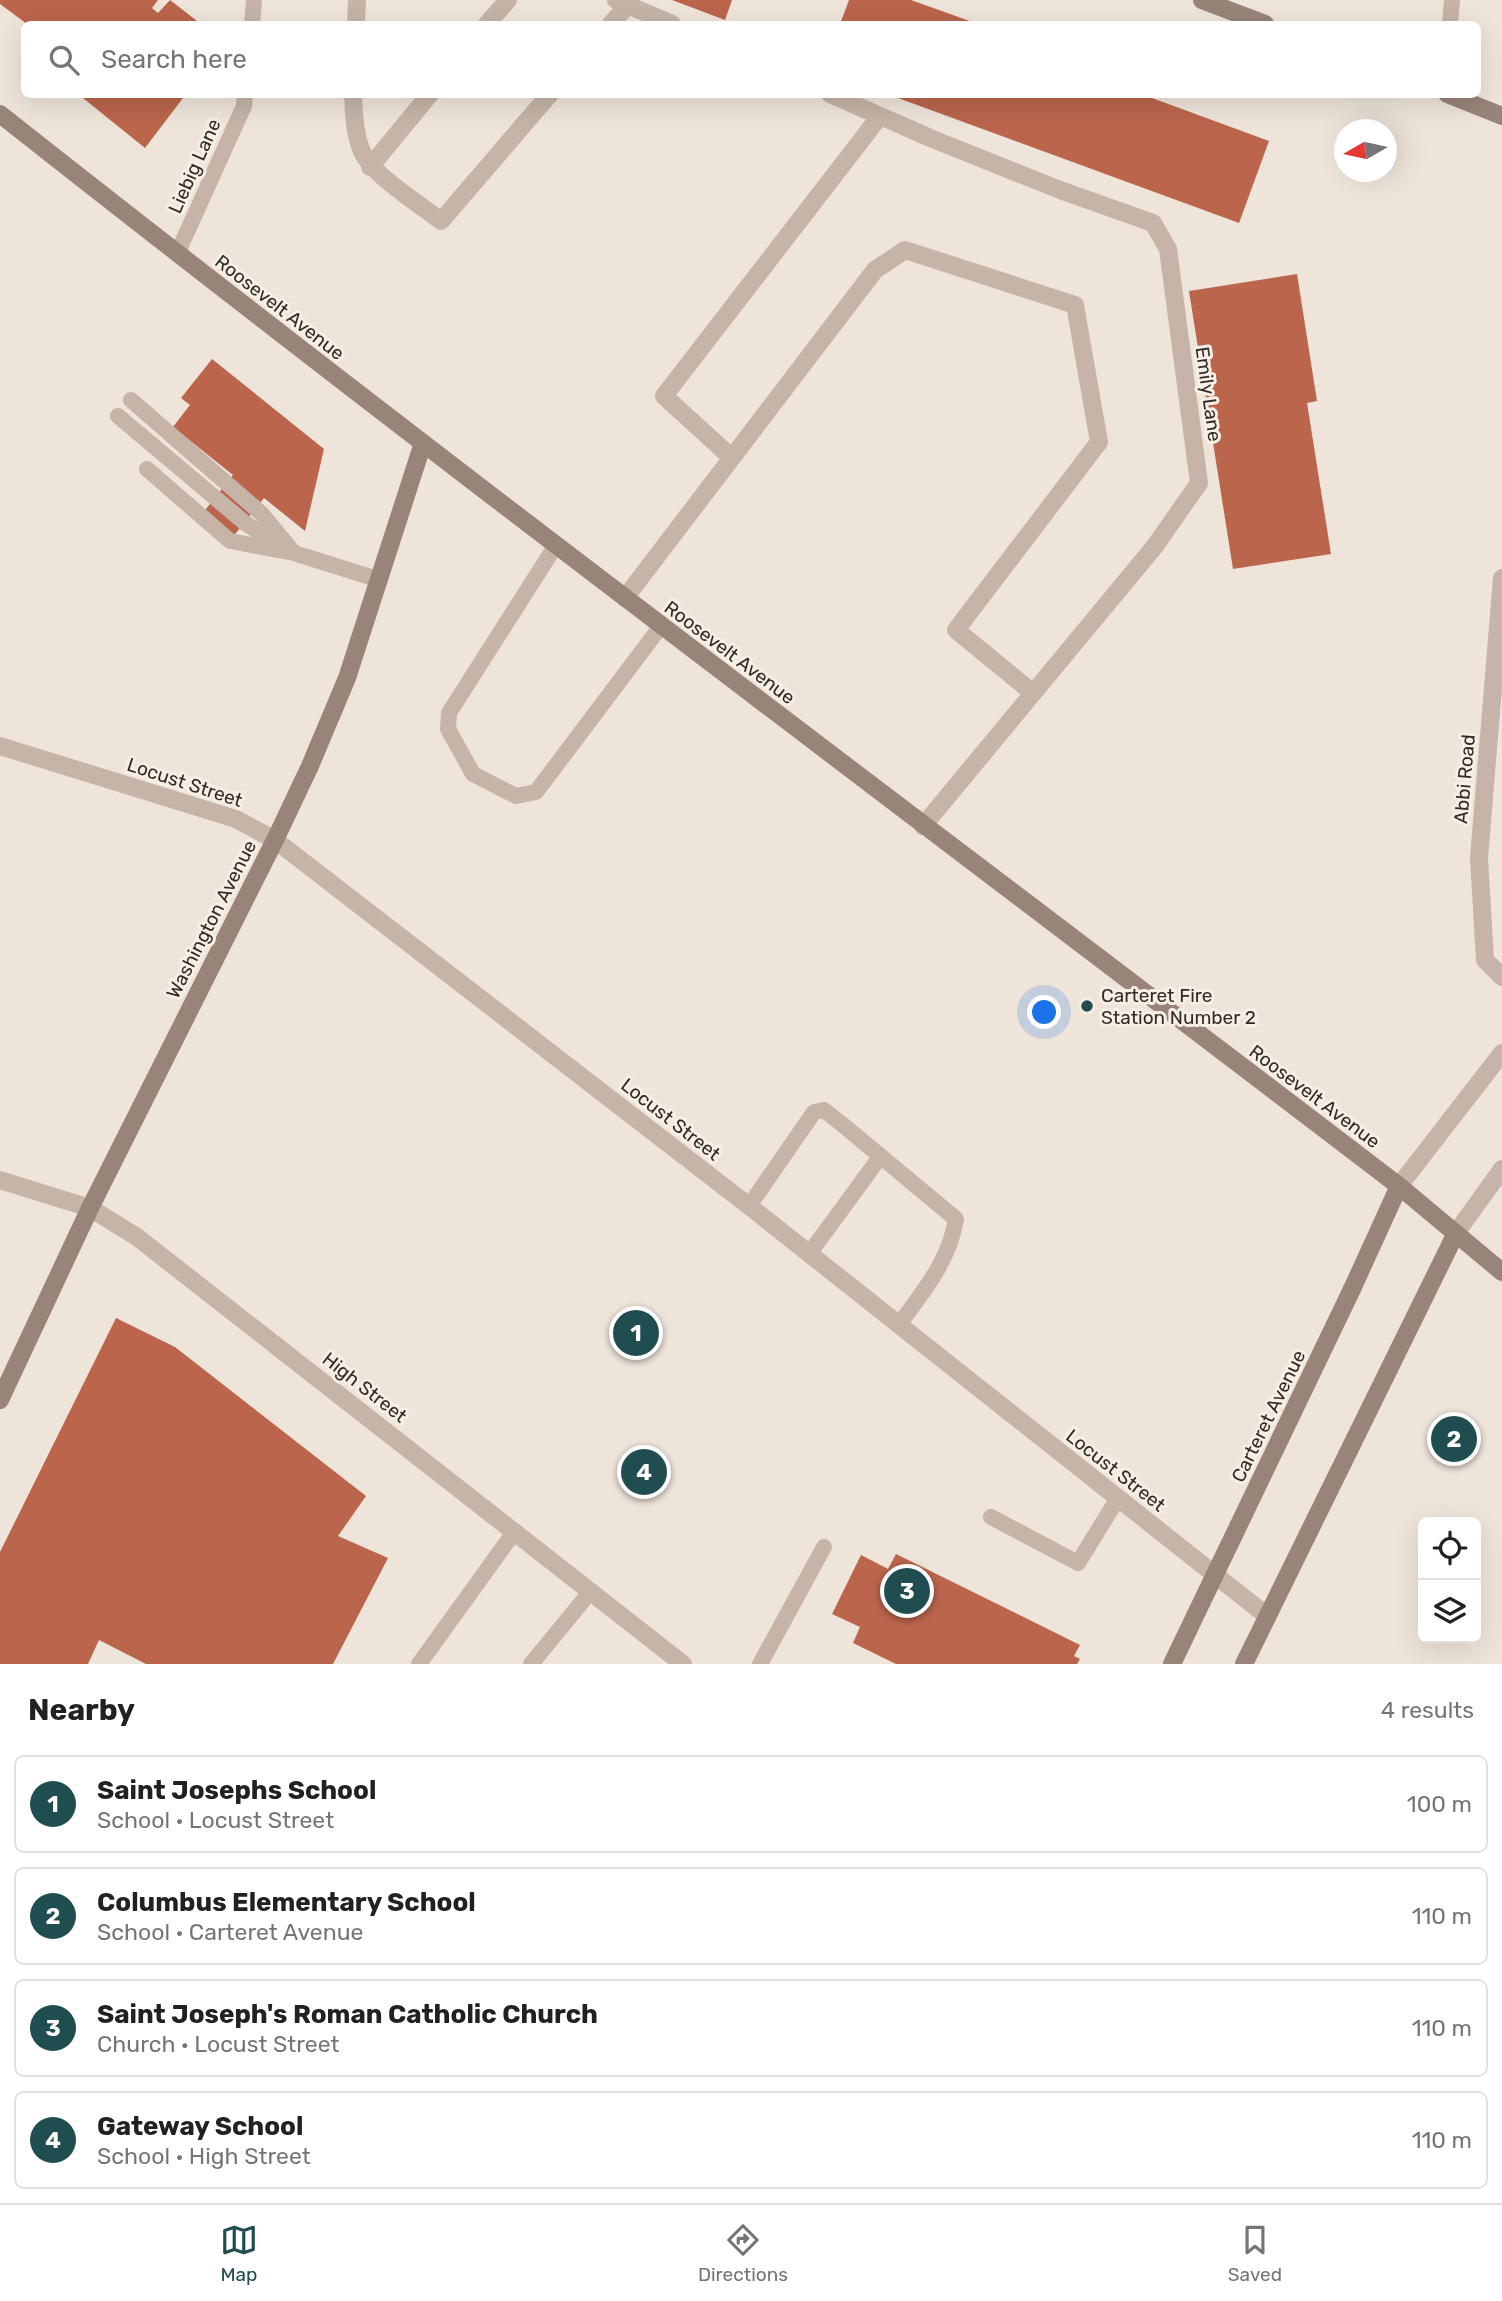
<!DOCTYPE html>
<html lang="en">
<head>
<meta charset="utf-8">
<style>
	:root { --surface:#fff; --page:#f2f2f2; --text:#202124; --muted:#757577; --line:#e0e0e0; --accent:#204d50 }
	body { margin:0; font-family:Rubik,sans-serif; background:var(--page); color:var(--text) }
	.controls { position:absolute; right:21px; bottom:21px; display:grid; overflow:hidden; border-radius:10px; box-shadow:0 7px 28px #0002 }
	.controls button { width:63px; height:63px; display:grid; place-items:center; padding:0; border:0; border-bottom:2px solid var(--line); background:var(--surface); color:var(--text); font:35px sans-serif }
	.compass { position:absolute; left:1334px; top:119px; width:63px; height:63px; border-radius:50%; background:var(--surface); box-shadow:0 7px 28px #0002; rotate:261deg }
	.you { position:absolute; left:1045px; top:1013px; width:24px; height:24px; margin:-18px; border:5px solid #fff; border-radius:50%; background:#1a73e8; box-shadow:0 0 0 10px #1a73e833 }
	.badge { display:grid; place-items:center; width:46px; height:46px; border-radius:50%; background:var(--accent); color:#fff; font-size:23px; font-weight:700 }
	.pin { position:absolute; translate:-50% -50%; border:4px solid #fff; box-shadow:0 2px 7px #0006 }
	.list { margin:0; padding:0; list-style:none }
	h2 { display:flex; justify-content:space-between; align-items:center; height:91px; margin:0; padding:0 28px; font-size:30px }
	h2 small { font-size:23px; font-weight:400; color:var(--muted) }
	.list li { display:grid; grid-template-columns:46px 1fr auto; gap:21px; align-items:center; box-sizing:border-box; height:98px; margin:0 14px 14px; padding:0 14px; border:2px solid var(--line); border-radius:10px }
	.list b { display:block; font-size:26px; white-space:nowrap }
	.list p { margin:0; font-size:23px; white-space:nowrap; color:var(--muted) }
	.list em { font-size:23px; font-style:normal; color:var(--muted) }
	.icon { flex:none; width:38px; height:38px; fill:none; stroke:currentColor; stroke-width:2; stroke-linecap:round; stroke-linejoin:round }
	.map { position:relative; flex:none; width:1502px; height:1664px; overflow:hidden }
	.search { position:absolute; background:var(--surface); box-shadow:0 7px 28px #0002; left:21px; right:21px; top:21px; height:77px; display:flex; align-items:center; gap:18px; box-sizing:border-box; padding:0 24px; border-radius:10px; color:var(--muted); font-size:26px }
	.sheet { height:539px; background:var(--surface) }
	nav { display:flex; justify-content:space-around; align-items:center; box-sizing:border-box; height:98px; border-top:2px solid var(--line); background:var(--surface); font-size:19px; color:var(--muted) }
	nav a { display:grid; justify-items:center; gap:4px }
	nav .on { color:var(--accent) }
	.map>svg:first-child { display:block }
	.building { fill:#ba654c }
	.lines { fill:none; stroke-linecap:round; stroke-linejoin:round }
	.lane { stroke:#c5b4a7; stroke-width:16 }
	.street { stroke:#c5b4a7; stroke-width:18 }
	.secondary { stroke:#988479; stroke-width:18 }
	.poi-dot { fill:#204d50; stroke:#f7efe5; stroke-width:2.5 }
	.labels { text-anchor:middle; stroke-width:6; stroke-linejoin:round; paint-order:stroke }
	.street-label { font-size:19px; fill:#322a27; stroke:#f7efe5 }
	.poi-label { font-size:19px; fill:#322a27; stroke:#f7efe5; text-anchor:start }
</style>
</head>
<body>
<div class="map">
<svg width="1502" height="1664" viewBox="0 0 1502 1664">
	<rect width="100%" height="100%" fill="#eee4da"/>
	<path class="building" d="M0 0H158L152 8 158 13 170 0 201 24H27L0 4Z
		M672 0H732L725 20Z
		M849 0H911L978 24H840Z
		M78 94H186L145 148Z
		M887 94H1141L1269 141 1239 223Z
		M1297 274 1317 401 1307 403 1331 554 1233 569 1189 291Z
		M212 359 324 449 305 531 264 498 232 538 202 514 233 475 173 427 190 405 181 398Z
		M116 1318 175 1347 366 1496 338 1536 388 1558 333 1664H146L99 1640 88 1664H0V1552Z
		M896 1554 1080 1645 1074 1656 1080 1659 1077 1664H896L853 1643 860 1627 832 1614 861 1555 888 1569Z"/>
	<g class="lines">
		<path class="lane" d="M252 24 254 0
			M1450 24 1452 0
			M177 254 244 106 245 94
			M131 400 262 514 294 553
			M118 416 245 523 283 547
			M147 469 230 541 294 553 380 580
			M556 545 449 713 448 729 473 774 516 796 536 792 661 626
			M749 1206 814 1112 824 1110 843 1125 956 1219C949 1262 923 1291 899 1325
			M809 1254 880 1157
			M991 1517 1078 1563 1118 1498
			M419 1664 515 1531
			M531 1664 591 1591
			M760 1664 824 1547"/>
		<path class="street" d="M616 0 672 24
			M356 24 357 0
			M487 24 508 0
			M611 24 628 5
			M353 94C354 113 354 131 361 149 370 174 418 203 441 221L550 94
			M830 94 935 140 1060 190 1153 223 1168 249 1199 483 1155 546 923 826
			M370 167 430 94
			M732 458 664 396 880 116
			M1502 578 1479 858 1485 960 1502 977
			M625 598 875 270 905 250 1075 305 1099 442 956 630 1033 693
			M0 746 236 819 275 840 749 1206 1267 1616
			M0 1180 90 1208 137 1237 683 1664
			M1399 1186 1502 1053
			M1456 1233 1502 1169"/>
		<path class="secondary" d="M1202 0 1265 24
			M1447 94 1502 116
			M0 114C461 478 932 829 1399 1186L1502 1272
			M0 1400 90 1208 275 840 310 766 347 678 423 443
			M1172 1664 1353 1287 1399 1186
			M1244 1664 1456 1233"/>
	</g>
	<circle class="poi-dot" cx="1087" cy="1006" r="7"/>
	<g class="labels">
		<g class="street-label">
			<text transform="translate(194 166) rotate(-66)" y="7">Liebig Lane</text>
			<text transform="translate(280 307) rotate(38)" y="7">Roosevelt Avenue</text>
			<text transform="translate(1209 394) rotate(82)" y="7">Emily Lane</text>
			<text transform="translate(730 652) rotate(37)" y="7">Roosevelt Avenue</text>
			<text transform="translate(1464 779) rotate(-85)" y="7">Abbi Road</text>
			<text transform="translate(185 782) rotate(18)" y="7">Locust Street</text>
			<text transform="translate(211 919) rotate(-63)" y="7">Washington Avenue</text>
			<text transform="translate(1315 1096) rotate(37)" y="7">Roosevelt Avenue</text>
			<text transform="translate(671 1119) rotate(38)" y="7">Locust Street</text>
			<text transform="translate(365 1387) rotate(38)" y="7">High Street</text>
			<text transform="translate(1268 1416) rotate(-64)" y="7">Carteret Avenue</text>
			<text transform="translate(1116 1470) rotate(38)" y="7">Locust Street</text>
		</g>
		<g class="poi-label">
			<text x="1101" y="1002">Carteret Fire<tspan x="1101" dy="22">Station Number 2</tspan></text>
		</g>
	</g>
</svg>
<div class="controls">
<button><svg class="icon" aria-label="locate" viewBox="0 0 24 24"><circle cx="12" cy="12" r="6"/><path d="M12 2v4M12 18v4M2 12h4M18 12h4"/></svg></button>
<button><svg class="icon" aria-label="layers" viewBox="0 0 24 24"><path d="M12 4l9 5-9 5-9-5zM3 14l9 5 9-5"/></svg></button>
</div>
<svg class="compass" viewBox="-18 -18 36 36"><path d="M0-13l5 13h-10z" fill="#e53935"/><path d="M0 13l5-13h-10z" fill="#757577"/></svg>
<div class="you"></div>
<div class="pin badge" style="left:636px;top:1333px">1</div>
<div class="pin badge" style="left:1454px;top:1439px">2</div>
<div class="pin badge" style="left:907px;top:1591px">3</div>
<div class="pin badge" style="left:644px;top:1472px">4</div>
<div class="search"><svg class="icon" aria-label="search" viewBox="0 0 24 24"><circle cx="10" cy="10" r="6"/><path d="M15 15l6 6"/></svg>Search here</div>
</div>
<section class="sheet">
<h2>Nearby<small>4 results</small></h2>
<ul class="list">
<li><span class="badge">1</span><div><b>Saint Josephs School</b><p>School · Locust Street</p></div><em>100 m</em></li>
<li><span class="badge">2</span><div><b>Columbus Elementary School</b><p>School · Carteret Avenue</p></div><em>110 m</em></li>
<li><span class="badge">3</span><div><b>Saint Joseph's Roman Catholic Church</b><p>Church · Locust Street</p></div><em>110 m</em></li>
<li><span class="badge">4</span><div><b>Gateway School</b><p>School · High Street</p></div><em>110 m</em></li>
</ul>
</section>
<nav>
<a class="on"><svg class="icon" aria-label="map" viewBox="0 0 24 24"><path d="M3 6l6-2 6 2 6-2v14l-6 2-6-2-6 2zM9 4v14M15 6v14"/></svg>Map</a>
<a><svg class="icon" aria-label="directions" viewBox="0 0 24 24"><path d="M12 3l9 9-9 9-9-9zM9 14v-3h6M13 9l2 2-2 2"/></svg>Directions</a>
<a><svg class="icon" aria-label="saved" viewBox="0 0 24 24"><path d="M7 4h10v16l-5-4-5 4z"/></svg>Saved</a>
</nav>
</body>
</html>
